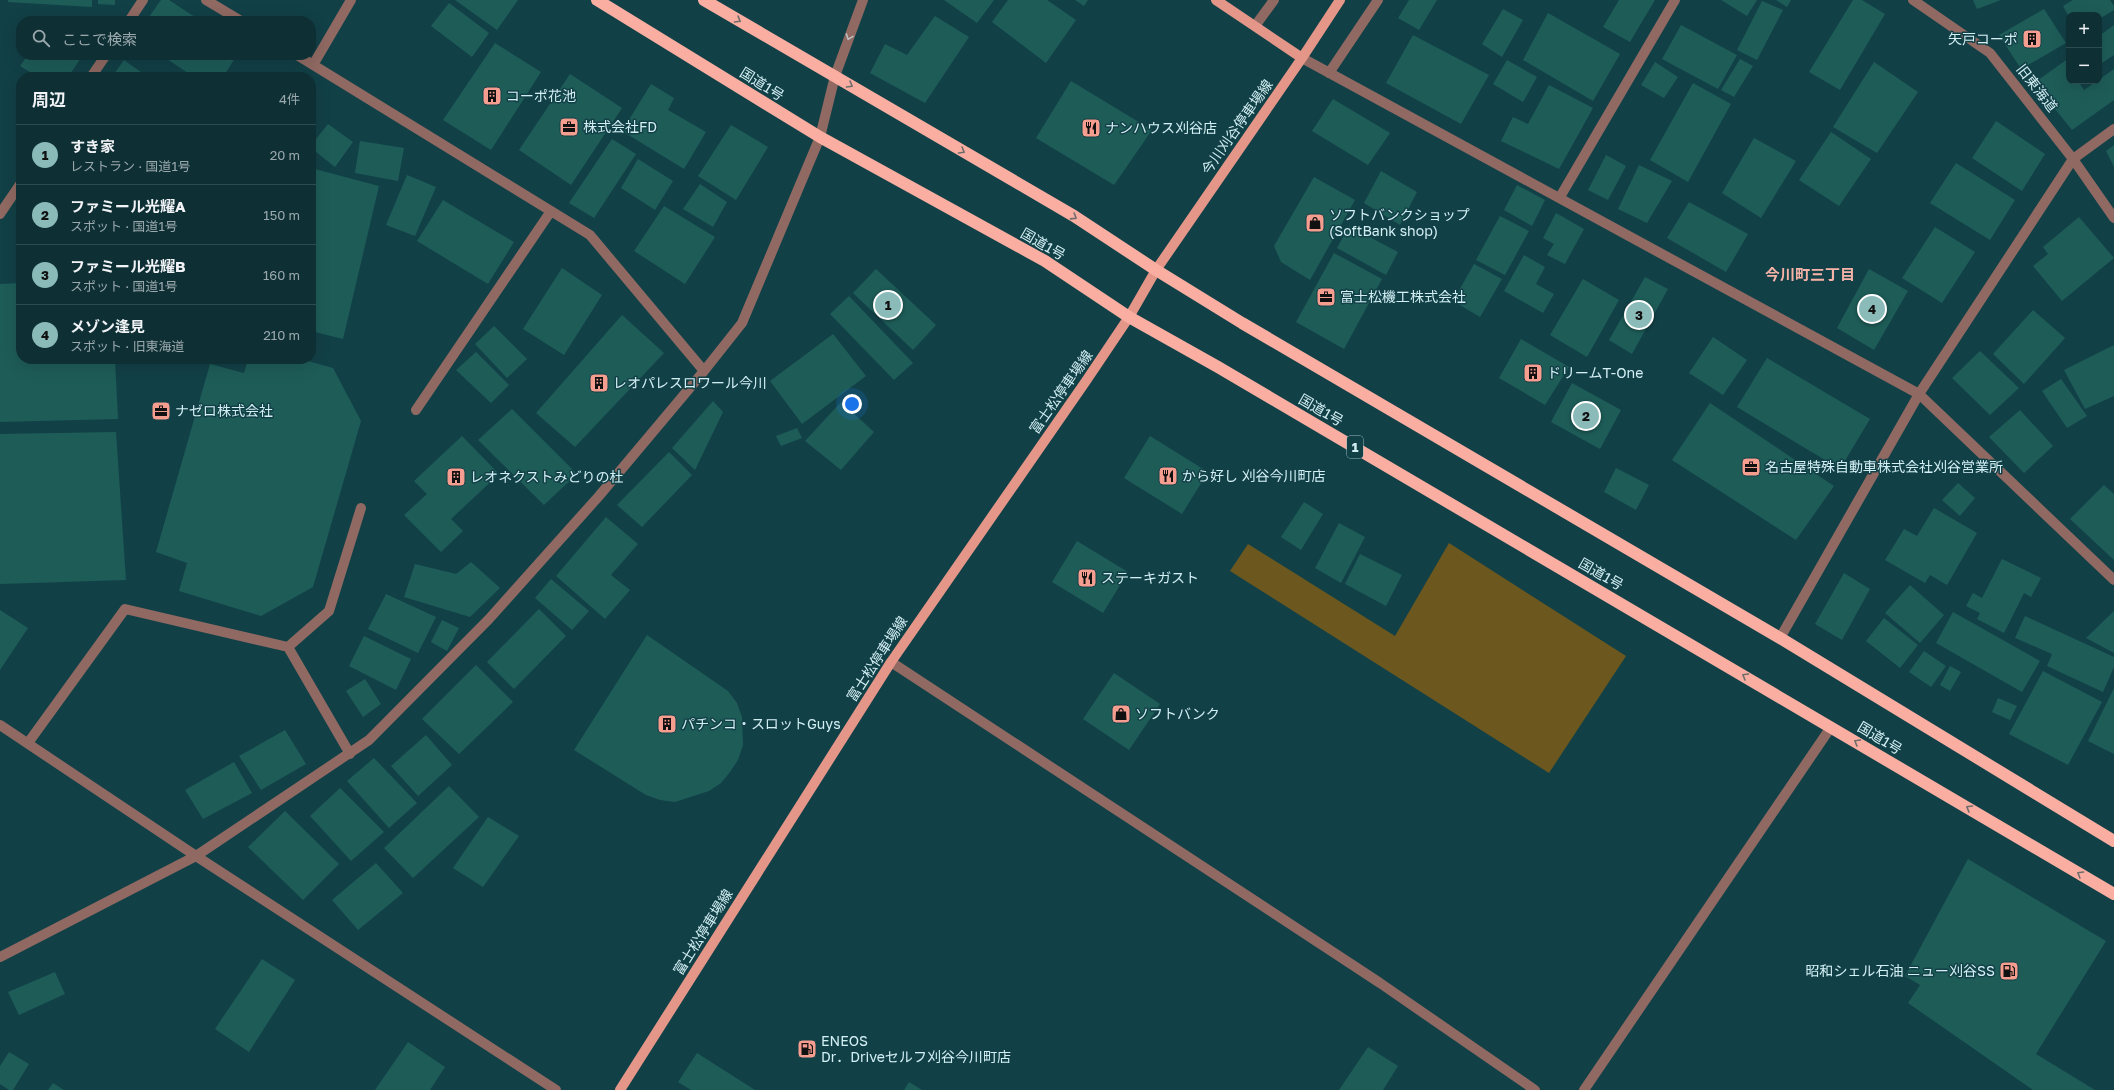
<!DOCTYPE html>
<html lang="ja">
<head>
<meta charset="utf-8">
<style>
	:root { --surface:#0e3035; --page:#17383d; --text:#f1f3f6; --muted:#9ba9ad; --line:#2e4b50; --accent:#8bbbb9 }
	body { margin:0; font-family:"Golos Text","Noto Sans JP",sans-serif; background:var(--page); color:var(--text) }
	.controls { position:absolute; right:12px; top:12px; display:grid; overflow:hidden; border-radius:8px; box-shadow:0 4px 16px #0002 }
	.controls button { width:36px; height:36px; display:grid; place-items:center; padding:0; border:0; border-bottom:1px solid var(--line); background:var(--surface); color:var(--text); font:20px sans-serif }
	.you { position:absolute; left:852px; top:404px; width:14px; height:14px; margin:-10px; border:3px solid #fff; border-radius:50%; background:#1a73e8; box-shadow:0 0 0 6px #1a73e833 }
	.badge { display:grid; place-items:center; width:26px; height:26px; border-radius:50%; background:var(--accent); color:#111; font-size:13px; font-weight:700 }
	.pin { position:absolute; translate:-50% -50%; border:2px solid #fff; box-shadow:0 1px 4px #0006 }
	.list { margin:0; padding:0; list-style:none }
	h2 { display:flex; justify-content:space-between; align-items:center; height:52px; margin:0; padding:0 16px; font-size:17px }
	h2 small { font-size:13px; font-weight:400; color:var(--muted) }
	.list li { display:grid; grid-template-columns:26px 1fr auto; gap:12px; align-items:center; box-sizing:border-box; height:60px; padding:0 16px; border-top:1px solid var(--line) }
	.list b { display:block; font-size:15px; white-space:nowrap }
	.list p { margin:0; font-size:13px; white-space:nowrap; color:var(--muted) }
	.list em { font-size:13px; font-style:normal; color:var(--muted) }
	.icon { flex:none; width:22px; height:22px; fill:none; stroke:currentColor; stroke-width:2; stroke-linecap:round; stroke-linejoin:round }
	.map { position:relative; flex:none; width:2114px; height:1090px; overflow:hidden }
	.search { position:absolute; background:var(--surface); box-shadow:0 4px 16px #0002; left:16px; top:16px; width:300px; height:44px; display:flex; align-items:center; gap:10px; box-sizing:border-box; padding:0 14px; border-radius:16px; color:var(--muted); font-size:15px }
	.panel { position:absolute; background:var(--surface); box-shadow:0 4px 16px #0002; left:16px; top:72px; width:300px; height:292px; border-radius:16px }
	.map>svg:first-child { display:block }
	.green { fill:#6c581e }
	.building { fill:#1e5c58 }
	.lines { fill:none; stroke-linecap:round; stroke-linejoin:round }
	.minor { stroke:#8f6962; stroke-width:10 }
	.major { stroke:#e49689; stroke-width:10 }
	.highway { stroke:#f9aea1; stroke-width:12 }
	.oneway { stroke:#6e6c6b }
	.oneway2 { stroke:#bbc0c1 }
	.labels { text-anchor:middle; stroke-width:3; stroke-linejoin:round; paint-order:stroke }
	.shield { fill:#124047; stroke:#98bac0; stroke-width:1 }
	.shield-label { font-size:13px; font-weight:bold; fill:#d2eff4 }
	.poi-label { font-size:14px; fill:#d2eff4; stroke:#124047; text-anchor:start }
	.street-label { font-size:14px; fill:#d2eff4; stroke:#124047 }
	.neighbourhood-label { font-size:15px; font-weight:bold; fill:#f6b3a8; stroke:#124047 }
</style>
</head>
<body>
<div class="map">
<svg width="2114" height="1090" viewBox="0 0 2114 1090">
	<rect width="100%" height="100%" fill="#124047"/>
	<path class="green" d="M1449 543 1626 656 1549 773 1230 571 1248 544 1395 636Z"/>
	<path class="building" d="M8 0H92V7L8 2Z
		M98 0H115V5L98 4Z
		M161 0H169L201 21H146Z
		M455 0H518L497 30Z
		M944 0H994L977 23Z
		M1008 0H1047L1076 20 1046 63 992 22Z
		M1075 0H1088L1084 6Z
		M1409 0H1437L1419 30 1398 18Z
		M1619 0H1655L1630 42 1603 27Z
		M1721 0H1757L1747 16Z
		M1776 0H1791L1787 7Z
		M1853 0H1862L1885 14 1840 90 1809 72Z
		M1973 0H2001L1977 9Z
		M2073 0H2110L2114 6V10L2099 19V15H2069V17L2063 6Z
		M1762 1 1783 10 1757 60 1737 50Z
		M449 3 489 33 472 57 431 26Z
		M1503 9 1523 20 1502 57 1482 44Z
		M2044 9 2066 43 2021 69 1999 35Z
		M1548 13 1620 54 1593 101 1523 60Z
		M55 16 63 21H52Z
		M935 16 969 37 925 103 870 73 885 44 907 55Z
		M1681 25 1737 55 1718 89 1662 59Z
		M2114 25V55L2099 65V36Z
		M1413 35 1489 75 1461 124 1386 83Z
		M495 43 541 72 491 150 443 120Z
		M28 55H83L68 77H38L20 66Z
		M161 55H237L223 77H194Z
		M2069 58V81H2078L2084 90 2114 69V100L2072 130 2034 83Z
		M1740 59 1753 66 1734 97 1721 90Z
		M124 60 148 77H112Z
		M1507 60 1537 77 1523 102 1493 84Z
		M1655 62 1678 77 1664 98 1641 85Z
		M1874 62 1918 92 1877 153 1833 127Z
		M570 74 622 108 571 185 519 150Z
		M1071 81 1152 130 1114 185 1036 138Z
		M1693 83 1731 104 1688 182 1650 160Z
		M651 84 674 98 668 110 706 132 684 169 622 131Z
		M1549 85 1593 108 1559 169 1501 141 1513 117 1528 124Z
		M1333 99 1390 133 1368 165 1312 131Z
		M1996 121 2045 154 2022 191 1972 158Z
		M328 124 353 142 335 167 311 148V145Z
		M731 125 768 147 736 200 698 176Z
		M1831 132 1871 159 1839 206 1799 180Z
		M1754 138 1796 161 1761 218 1722 193Z
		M612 139 636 154 594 218 569 203Z
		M360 141 404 148 398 181 355 173Z
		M2114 145V167L2106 151Z
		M1606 155 1626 166 1608 200 1588 190Z
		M638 159 673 181 655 210 621 188Z
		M1956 163 2015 200 1990 240 1930 203Z
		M1639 165 1672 181 1647 223 1618 209Z
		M311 168 379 186 343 339 311 331Z
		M1381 171 1417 192 1400 225 1364 203Z
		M407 175 436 187 415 236 386 225Z
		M1314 177 1355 200 1310 280 1281 262 1274 246Z
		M700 184 727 202 713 227 683 209Z
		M1517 185 1545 200 1532 226 1504 210Z
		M443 200 514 242 488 284 417 241Z
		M1689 202 1748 234 1726 272 1667 238Z
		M664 206 715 237 685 284 634 251Z
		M1556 213 1584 229 1565 264 1547 255 1554 244 1543 238Z
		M1500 216 1529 231 1505 275 1476 260Z
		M2079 217 2114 258 2062 301 2033 266 2048 254 2043 247Z
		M1349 226 1398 252 1386 275 1337 248Z
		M1935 227 1975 252 1942 303 1902 278Z
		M1334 253 1382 279 1344 349 1296 322Z
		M1524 255 1545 267 1536 284 1554 294 1543 313 1504 291Z
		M1474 264 1502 279 1480 317 1453 301Z
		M562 268 602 295 564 355 523 329Z
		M876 269 936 325 913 350 853 293Z
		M1869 269 1908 291 1874 350 1837 328Z
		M1645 277 1668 289 1632 354 1609 340Z
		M1583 279 1619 300 1587 357 1550 335Z
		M21 283V359H115L118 419 0 422V284Z
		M849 296 913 363 894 380 830 314Z
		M2033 310 2065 338 2024 384 1993 354Z
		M622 315 664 353 575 447 536 413Z
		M494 326 527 359 507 378 475 344Z
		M833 334 866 376 802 424 770 381Z
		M1713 337 1747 360 1723 395 1689 373Z
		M1521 339 1569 367 1545 405 1499 378Z
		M2114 345V396L2085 409 2064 370Z
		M1980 351 2019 388 1990 415 1952 378Z
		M476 352 509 385 491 403 456 370Z
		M1767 358 1870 419 1840 469 1737 407Z
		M248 359H301L333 368 361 421 313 587 261 616 179 591 187 563 156 552 210 364 244 373Z
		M2061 379 2087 416 2067 428 2042 391Z
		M1572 383 1621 410 1600 449 1551 422Z
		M713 401 723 412 695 470 672 448Z
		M841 402 874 432 841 470 805 441Z
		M1710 403 1834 486 1796 540 1672 460Z
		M512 409 577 474 544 505 478 440Z
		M2020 410 2053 446 2024 473 1989 437Z
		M797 428 802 438 781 446 776 436Z
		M116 432 126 580 0 584V434Z
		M462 436 499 474 451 519 463 531 441 552 404 515 427 494 414 481Z
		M1150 436 1208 472 1182 514 1124 478Z
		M669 452 692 475 642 527 617 505Z
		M1616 468 1649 485 1636 510 1604 492Z
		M1958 483 1975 498 1960 516 1942 500Z
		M2104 485 2114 494V560L2070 519Z
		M1304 502 1323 514 1301 550 1281 537Z
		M1934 508 1977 533 1947 585 1930 575 1925 583 1885 560 1904 529 1917 536Z
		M606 517 638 544 611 575 630 590 605 619 556 576Z
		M1339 523 1365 537 1341 583 1315 568Z
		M1077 541 1128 572 1103 613 1052 582Z
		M1360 554 1402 575 1386 606 1345 584Z
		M2002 559 2041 578 2031 597 2024 593 2004 633 1977 619 1980 613 1966 606 1973 593 1982 598Z
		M471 562 500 588 470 617 404 597 415 564 456 574Z
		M1844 573 1870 589 1842 640 1815 624Z
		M551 579 589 611 572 630 535 598Z
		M1910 585 1944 615 1920 643 1885 613Z
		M386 594 436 617 418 653 368 629Z
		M539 609 566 636 514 689 487 662Z
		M0 610 28 628 0 670Z
		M2114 611V653L2086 638Z
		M1953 612 2040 661 2022 692 1936 643Z
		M2025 616 2114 657V667L2103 692 2047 666 2052 654 2015 638Z
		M1884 618 1918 645 1900 668 1866 641Z
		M442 620 459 628 447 651 431 642Z
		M647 635 728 691 737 703 742 717 743 745 738 760 730 772 721 783 709 791 675 802 660 800 646 795 574 750Z
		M364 636 411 659 396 690 349 666Z
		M1924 651 1946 666 1931 687 1909 672Z
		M476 665 513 702 459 754 422 719Z
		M1950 666 1961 672 1950 691 1940 685Z
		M2043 671 2102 702 2068 765 2009 734Z
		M1114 673 1160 704 1129 750 1083 719Z
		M365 679 381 704 363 717 346 691Z
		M2114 688V754L2088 741Z
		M1998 698 2017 706 2010 720 1992 712Z
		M285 730 306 764 261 790 239 756Z
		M426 735 452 765 418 796 391 766Z
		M374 758 417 803 389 828 347 781Z
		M234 762 252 793 203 819 185 790Z
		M449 786 479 817 413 878 384 848Z
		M340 788 384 832 351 861 310 816Z
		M285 811 339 864 303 900 248 847Z
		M488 817 519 836 483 887 453 868Z
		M1968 859 2106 941 2036 1054 2095 1090H2033L1908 1003 1920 985 1905 976Z
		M376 863 403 893 358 930 332 900Z
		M262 959 295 980 249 1052 215 1029Z
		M55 972 65 994 19 1015 8 992Z
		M408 1042 445 1067 430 1090H375Z
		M1368 1047 1398 1066 1383 1090H1339Z
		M9 1052 29 1064 13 1090H9L0 1084V1066Z
		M697 1053 755 1090H691L678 1082Z
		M909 1082 922 1090H904Z
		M53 1083 64 1090H48Z"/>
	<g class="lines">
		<path class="minor" d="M206 0 241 21
			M1913 0 1990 53 2073 159 2114 218
			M129 21 143 0
			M1255 26 1274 0
			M297 55 590 235 704 371 742 323 820 137 835 76 863 0
			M1302 58 1919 394 2114 580
			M313 65 351 0
			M1329 73 1378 0
			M91 77 106 55
			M1560 197 1675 0
			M0 214 21 183
			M416 410 551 211
			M1780 638 1919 394 2073 159 2114 129
			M891 662 1380 983 1535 1090
			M0 725 196 856 556 1090
			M28 743 125 609 288 647
			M350 754 288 647 329 611 361 508
			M0 957 196 856 369 740 489 619 599 496 704 371
			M1584 1090 1831 727"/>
		<path class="major" d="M1216 0 1302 58
			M620 1090 891 662 1086 381 1129 317 1156 270 1302 58 1340 0"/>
		<path class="highway" d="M597 0 820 137 1045 261 1129 317 1218 367 2114 894
			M704 0 1074 216 1156 270 1242 323 1780 638 2114 841"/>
	</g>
	<defs><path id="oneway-chevron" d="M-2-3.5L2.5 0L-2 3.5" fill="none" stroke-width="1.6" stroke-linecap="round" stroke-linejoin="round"/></defs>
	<g class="oneway">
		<use href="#oneway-chevron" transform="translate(738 20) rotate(30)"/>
		<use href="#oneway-chevron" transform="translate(850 85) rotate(30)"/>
		<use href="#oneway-chevron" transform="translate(962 151) rotate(30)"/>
		<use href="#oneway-chevron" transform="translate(1074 217) rotate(32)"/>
		<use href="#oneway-chevron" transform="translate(1745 676) rotate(-150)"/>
		<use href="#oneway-chevron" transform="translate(1857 742) rotate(-149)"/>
		<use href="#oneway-chevron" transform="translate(1969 808) rotate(-149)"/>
		<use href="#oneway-chevron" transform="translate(2080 874) rotate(-149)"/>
	</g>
	<use class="oneway2" href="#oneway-chevron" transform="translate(849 37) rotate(110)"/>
	<defs>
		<g id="building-square" transform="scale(1)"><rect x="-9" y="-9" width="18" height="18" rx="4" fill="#f59d8f" stroke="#124047"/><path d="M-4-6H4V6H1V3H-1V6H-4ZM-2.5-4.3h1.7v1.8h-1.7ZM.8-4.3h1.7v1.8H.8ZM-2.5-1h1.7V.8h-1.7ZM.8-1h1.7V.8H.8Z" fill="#111"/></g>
		<g id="office-square" transform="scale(1)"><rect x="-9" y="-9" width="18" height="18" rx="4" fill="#f59d8f" stroke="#124047"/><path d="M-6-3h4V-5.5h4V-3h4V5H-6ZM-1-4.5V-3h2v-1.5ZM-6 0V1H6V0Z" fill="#111"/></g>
		<g id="restaurant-square" transform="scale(1)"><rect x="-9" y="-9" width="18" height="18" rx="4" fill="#f59d8f" stroke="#124047"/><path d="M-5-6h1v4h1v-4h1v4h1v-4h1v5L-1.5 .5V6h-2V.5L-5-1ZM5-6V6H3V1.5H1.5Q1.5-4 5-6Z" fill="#111"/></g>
		<g id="shop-square" transform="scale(1)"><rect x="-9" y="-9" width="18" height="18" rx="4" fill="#f59d8f" stroke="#124047"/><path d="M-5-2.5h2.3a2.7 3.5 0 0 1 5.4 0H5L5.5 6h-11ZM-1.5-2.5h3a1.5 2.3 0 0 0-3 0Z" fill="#111"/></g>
		<g id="fuel-square" transform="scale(1)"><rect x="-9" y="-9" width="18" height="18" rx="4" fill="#f59d8f" stroke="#124047"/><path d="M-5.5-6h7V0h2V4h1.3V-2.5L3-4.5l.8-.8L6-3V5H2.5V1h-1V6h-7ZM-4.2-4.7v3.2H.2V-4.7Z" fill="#111"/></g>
	</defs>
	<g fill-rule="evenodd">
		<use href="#building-square" x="2032" y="39"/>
		<use href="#building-square" x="492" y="96"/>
		<use href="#office-square" x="569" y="127"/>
		<use href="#restaurant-square" x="1091" y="128"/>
		<use href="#shop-square" x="1315" y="223"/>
		<use href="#office-square" x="1326" y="297"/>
		<use href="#building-square" x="1533" y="373"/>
		<use href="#building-square" x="599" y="383"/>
		<use href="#office-square" x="161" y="411"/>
		<use href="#office-square" x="1751" y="467"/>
		<use href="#restaurant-square" x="1168" y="476"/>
		<use href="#building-square" x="456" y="477"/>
		<use href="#restaurant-square" x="1087" y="578"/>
		<use href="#shop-square" x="1121" y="714"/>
		<use href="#building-square" x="667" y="724"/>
		<use href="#fuel-square" x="2009" y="971"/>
		<use href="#fuel-square" x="807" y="1049"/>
	</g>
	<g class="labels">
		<rect class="shield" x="1347" y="436" width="16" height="22" rx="3"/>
		<g class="shield-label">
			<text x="1355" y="452">1</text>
		</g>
		<g class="poi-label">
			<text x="2018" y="44" text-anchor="end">矢戸コーポ</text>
			<text x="506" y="101">コーポ花池</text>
			<text x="583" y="132">株式会社FD</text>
			<text x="1105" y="133">ナンハウス刈谷店</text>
			<text x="1329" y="220">ソフトバンクショップ<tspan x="1329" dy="16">(SoftBank shop)</tspan></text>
			<text x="1340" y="302">富士松機工株式会社</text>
			<text x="1547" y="378">ドリームT-One</text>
			<text x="613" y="388">レオパレスロワール今川</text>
			<text x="175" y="416">ナゼロ株式会社</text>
			<text x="1765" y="472">名古屋特殊自動車株式会社刈谷営業所</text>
			<text x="1182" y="481">から好し 刈谷今川町店</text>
			<text x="470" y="482">レオネクストみどりの杜</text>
			<text x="1101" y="583">ステーキガスト</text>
			<text x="1135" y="719">ソフトバンク</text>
			<text x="681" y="729">パチンコ・スロットGuys</text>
			<text x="1995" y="976" text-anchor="end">昭和シェル石油 ニュー刈谷SS</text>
			<text x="821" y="1046">ENEOS<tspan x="821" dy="16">Dr．Driveセルフ刈谷今川町店</tspan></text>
		</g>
		<g class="street-label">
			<text transform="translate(762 84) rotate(32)" y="5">国道1号</text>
			<text transform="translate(2037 88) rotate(52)" y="5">旧東海道</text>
			<text transform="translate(1237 127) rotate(-55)" y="5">今川刈谷停車場線</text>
			<text transform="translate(1043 244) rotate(30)" y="5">国道1号</text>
			<text transform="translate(1061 392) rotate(-55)" y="5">富士松停車場線</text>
			<text transform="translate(1321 410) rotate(30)" y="5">国道1号</text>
			<text transform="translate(1601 574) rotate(30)" y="5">国道1号</text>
			<text transform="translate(877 659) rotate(-57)" y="5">富士松停車場線</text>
			<text transform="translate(1880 738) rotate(31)" y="5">国道1号</text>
			<text transform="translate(703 932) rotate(-58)" y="5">富士松停車場線</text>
		</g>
		<g class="neighbourhood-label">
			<text x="1810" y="280">今川町三丁目</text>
		</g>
	</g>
</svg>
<div class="controls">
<button>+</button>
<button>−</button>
</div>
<div class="you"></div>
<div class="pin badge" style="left:888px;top:305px">1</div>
<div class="pin badge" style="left:1586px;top:416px">2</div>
<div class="pin badge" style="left:1639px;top:315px">3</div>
<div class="pin badge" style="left:1872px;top:309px">4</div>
<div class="search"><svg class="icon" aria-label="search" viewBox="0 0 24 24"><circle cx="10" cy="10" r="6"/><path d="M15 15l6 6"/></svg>ここで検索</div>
<section class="panel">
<h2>周辺<small>4件</small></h2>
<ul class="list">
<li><span class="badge">1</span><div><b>すき家</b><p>レストラン · 国道1号</p></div><em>20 m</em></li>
<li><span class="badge">2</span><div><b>ファミール光耀A</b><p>スポット · 国道1号</p></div><em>150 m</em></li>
<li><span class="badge">3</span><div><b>ファミール光耀B</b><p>スポット · 国道1号</p></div><em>160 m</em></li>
<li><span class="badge">4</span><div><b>メゾン逢見</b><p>スポット · 旧東海道</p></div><em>210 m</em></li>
</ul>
</section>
</div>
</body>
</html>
